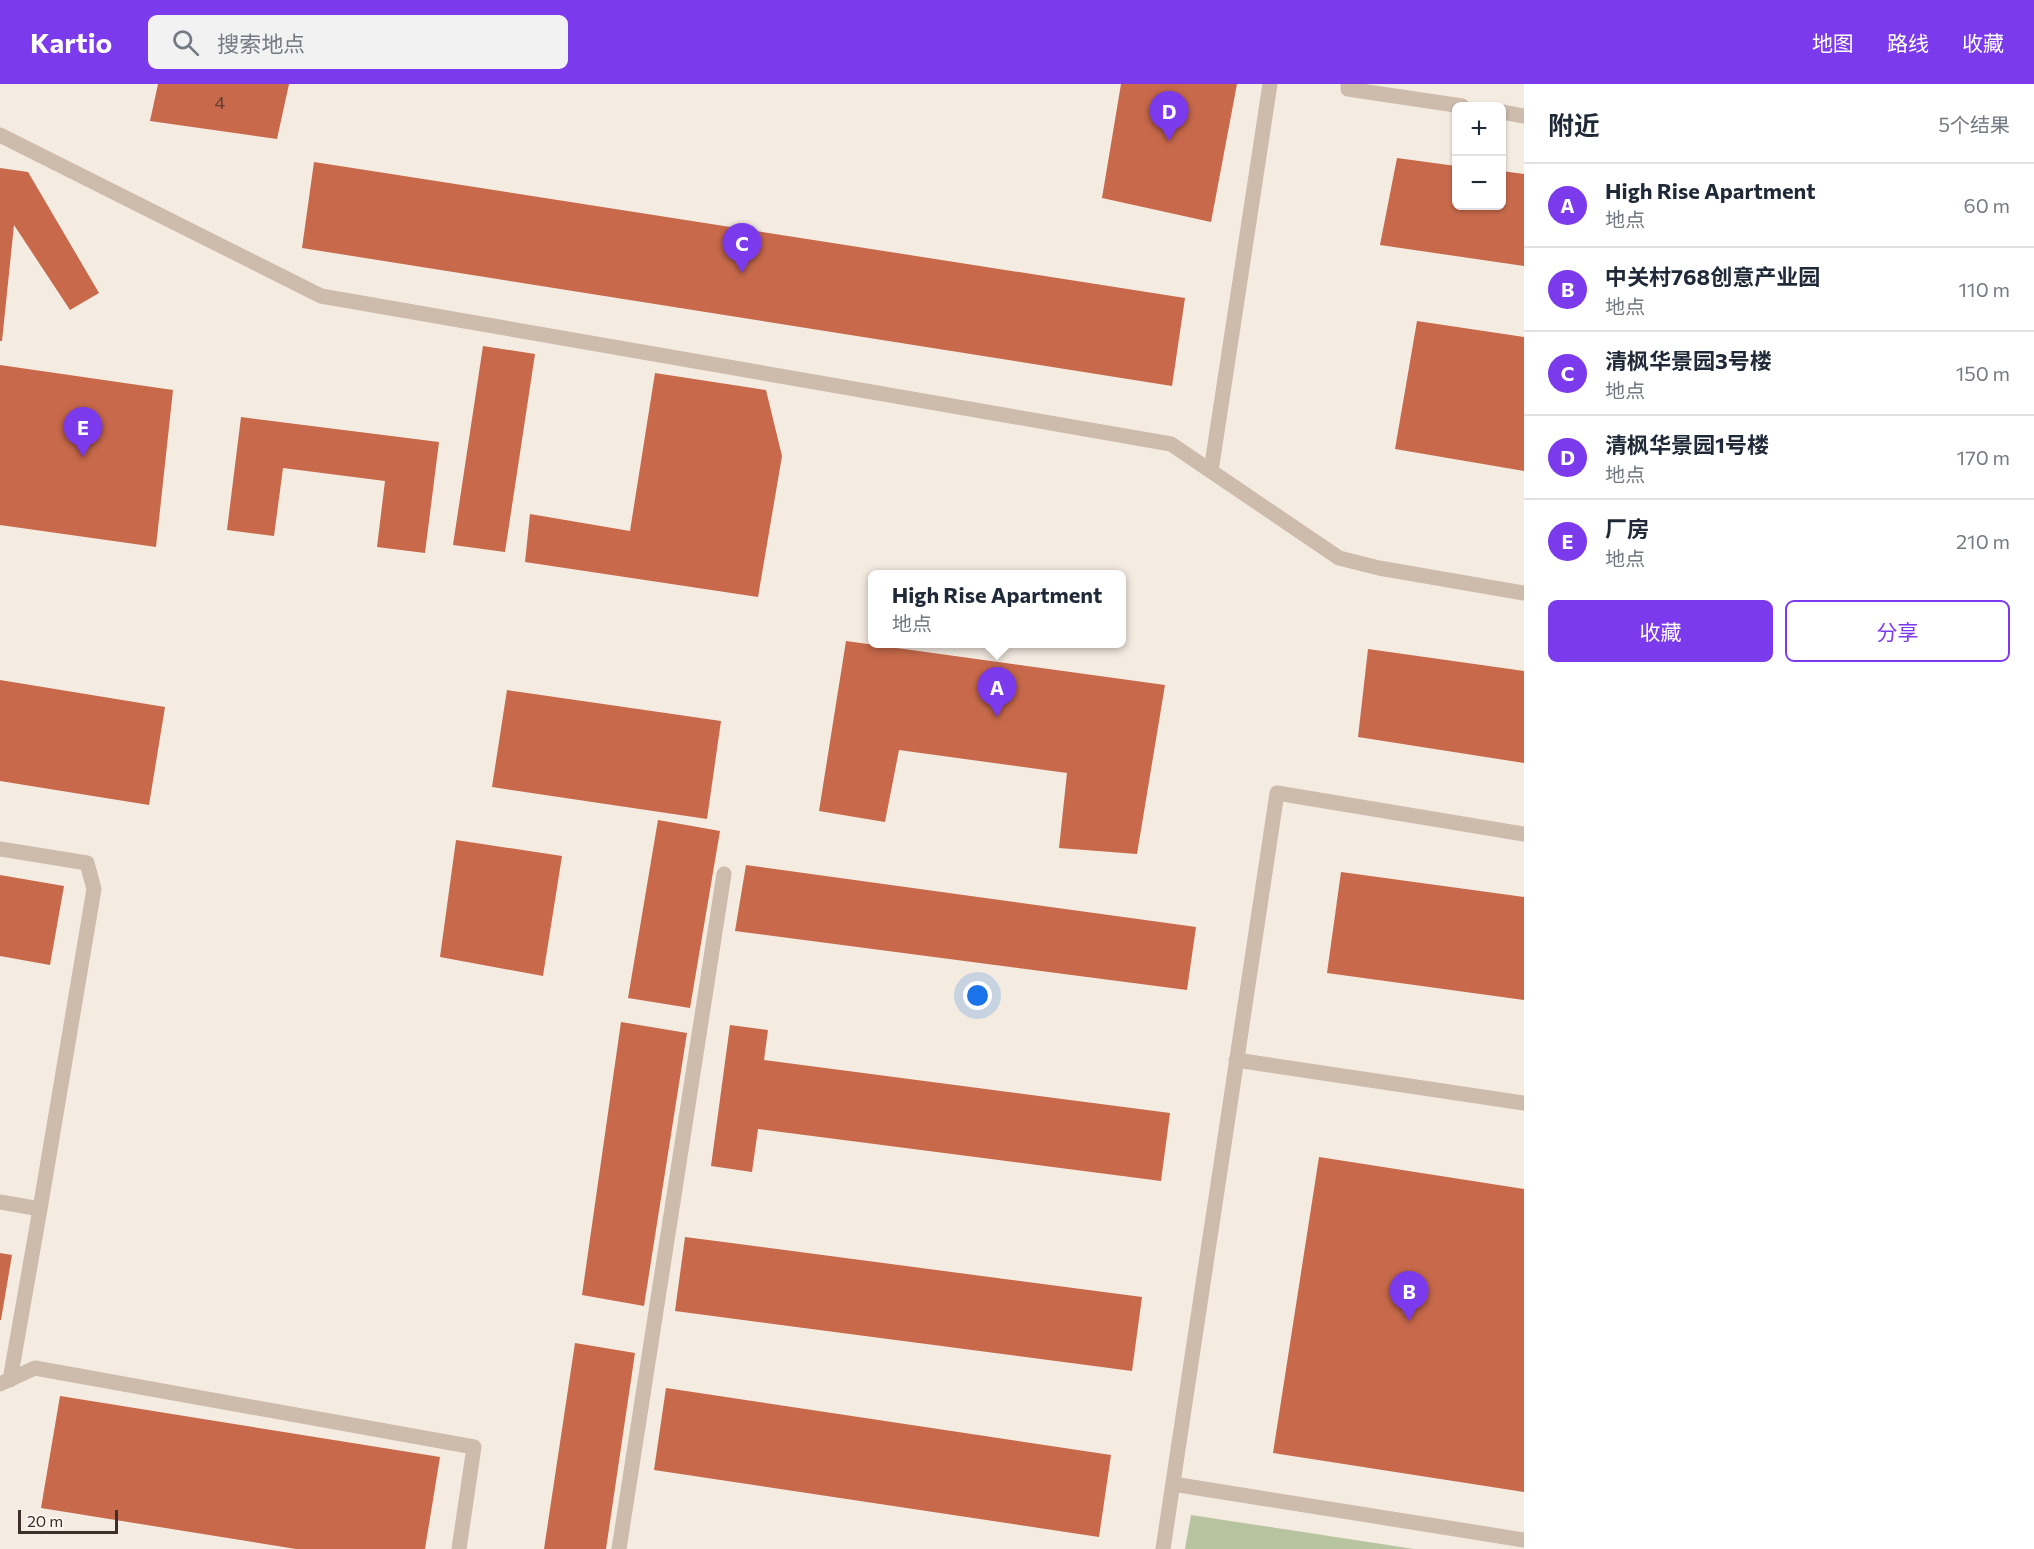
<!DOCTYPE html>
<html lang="zh">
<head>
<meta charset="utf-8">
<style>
	:root { --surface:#fff; --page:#f2f2f3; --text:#1f2937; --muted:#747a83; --line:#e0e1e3; --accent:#7c3aed }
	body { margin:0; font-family:Commissioner,"Noto Sans SC",sans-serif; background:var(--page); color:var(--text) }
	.controls { position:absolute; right:18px; top:18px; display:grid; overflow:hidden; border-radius:9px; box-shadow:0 2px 4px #0004 }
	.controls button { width:54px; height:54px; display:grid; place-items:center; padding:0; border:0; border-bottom:2px solid var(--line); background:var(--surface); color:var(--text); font:30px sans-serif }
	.scale { position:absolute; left:18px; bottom:15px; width:100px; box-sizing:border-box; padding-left:6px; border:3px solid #3b302b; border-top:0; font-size:16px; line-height:21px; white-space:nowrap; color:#3b302b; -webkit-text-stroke:4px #fbf5ee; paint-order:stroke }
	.you { position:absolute; left:978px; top:912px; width:21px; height:21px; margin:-15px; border:4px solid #fff; border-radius:50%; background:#1a73e8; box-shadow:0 0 0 9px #1a73e833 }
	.badge { display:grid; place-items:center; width:39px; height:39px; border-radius:50%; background:var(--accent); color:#fff; font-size:20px; font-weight:700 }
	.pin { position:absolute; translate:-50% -50px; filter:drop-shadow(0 2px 3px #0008) }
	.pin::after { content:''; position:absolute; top:32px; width:21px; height:18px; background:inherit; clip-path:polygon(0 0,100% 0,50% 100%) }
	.popup { position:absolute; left:868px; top:486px; width:258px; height:78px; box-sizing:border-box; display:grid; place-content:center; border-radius:9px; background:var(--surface); filter:drop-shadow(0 2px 4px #0005); font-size:20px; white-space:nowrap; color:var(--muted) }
	.popup b { font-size:22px; color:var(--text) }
	.popup::after { content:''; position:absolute; left:50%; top:100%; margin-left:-12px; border:12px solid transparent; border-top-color:var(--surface) }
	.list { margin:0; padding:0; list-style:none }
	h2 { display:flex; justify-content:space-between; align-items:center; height:78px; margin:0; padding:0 24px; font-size:26px }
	h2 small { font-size:20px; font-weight:400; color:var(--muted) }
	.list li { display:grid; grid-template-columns:39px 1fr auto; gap:18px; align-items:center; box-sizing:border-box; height:84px; padding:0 24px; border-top:2px solid var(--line) }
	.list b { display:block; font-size:22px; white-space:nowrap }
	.list p { margin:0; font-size:20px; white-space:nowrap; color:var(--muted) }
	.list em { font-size:20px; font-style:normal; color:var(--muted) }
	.actions { display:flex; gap:12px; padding:18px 24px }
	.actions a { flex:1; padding:14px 0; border:2px solid var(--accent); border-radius:9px; text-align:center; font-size:21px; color:var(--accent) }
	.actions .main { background:var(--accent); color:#fff }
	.icon { flex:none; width:33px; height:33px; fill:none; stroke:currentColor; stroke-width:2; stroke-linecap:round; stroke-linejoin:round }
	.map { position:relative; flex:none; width:1524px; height:1465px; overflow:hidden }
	header { display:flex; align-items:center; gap:36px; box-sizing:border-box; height:84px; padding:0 30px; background:var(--accent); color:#fff }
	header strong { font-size:28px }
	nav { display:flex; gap:33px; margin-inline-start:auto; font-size:21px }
	.search { width:420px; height:54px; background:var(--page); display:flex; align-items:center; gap:15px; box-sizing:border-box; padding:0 21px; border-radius:9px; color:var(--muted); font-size:22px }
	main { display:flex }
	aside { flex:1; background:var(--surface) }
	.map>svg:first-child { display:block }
	.green { fill:#b8c4a0 }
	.building { fill:#c8694b }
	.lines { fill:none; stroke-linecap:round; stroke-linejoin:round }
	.lane { stroke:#cdbbac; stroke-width:15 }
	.street { stroke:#cdbbac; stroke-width:15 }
	.labels { text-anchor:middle; stroke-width:4.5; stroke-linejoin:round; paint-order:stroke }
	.number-label { font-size:18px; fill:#5e3e33 }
</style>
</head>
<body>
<header>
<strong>Kartio</strong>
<div class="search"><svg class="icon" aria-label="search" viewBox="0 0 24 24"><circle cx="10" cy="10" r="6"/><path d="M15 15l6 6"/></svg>搜索地点</div>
<nav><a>地图</a><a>路线</a><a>收藏</a></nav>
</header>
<main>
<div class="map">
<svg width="1524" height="1465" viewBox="0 0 1524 1465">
	<rect width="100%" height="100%" fill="#f4ebe1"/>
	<path class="green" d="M1191 1431 1414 1465H1185Z"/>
	<path class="building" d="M158 0H289L277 55 150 37Z
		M1121 0H1237L1211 138 1102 114Z
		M1397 74 1456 82V122H1502V87L1524 90V182L1380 161Z
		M314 78 1185 214 1172 302 302 164Z
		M0 84 28 88 99 209 70 226 14 141 2 257H0Z
		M1417 237 1524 253V387L1395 365Z
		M483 262 535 270 505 468 453 461Z
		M0 281 173 306 156 463 0 441Z
		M655 289 766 306 782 372 758 513 525 478 530 430 630 447Z
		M241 333 439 358 425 469 377 463 385 397 283 384 274 452 227 446Z
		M846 557 1165 601 1137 770 1059 764 1067 689 899 666 885 738 819 727Z
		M1368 565 1524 587V679L1358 653Z
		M0 596 165 623 149 721 0 697Z
		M507 606 721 637 707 735 492 703Z
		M658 736 720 747 690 924 628 914Z
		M456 756 562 772 543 892 440 873Z
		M746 781 1196 843 1187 906 735 847Z
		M1341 788 1524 813V916L1327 889Z
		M0 791 64 802 50 881 0 872Z
		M621 938 687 949 644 1222 582 1211Z
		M730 941 768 946 764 976 1170 1029 1161 1097 758 1045 752 1088 711 1082Z
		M1319 1073 1524 1105V1408L1273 1369Z
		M685 1153 1142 1213 1132 1287 675 1227Z
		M0 1169 12 1171 1 1236H0Z
		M575 1259 635 1269 606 1465H544Z
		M666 1304 1111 1371 1099 1453 654 1386Z
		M60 1312 440 1373 425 1465H296L41 1424Z"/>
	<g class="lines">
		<path class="lane" d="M1236 976 1524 1019
			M1173 1400 1524 1456
			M1163 1465 1277 709 1524 750"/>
		<path class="street" d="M1348 0V5L1462 22
			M1502 28 1524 32
			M0 51 321 212 1171 360 1339 474 1379 484 1524 509
			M1211 387 1270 0
			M0 765 87 779 94 805 40 1125
			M0 1118 40 1125 10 1296
			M0 1300 35 1284 474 1363 459 1465
			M619 1465 724 790"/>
	</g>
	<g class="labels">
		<g class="number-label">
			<text x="220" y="25">4</text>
		</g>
	</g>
</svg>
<div class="controls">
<button>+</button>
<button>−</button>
</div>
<div class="scale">20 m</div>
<div class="you"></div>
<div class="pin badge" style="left:997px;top:633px">A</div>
<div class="popup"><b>High Rise Apartment</b>地点</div>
<div class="pin badge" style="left:1409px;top:1237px">B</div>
<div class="pin badge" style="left:742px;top:189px">C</div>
<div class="pin badge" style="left:1169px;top:57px">D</div>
<div class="pin badge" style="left:83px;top:373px">E</div>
</div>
<aside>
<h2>附近<small>5个结果</small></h2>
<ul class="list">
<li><span class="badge">A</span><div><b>High Rise Apartment</b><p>地点</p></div><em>60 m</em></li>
<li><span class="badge">B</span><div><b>中关村768创意产业园</b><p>地点</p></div><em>110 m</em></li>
<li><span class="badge">C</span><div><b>清枫华景园3号楼</b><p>地点</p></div><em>150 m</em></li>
<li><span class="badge">D</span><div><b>清枫华景园1号楼</b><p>地点</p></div><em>170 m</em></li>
<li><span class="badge">E</span><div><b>厂房</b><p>地点</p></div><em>210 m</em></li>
</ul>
<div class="actions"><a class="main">收藏</a><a>分享</a></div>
</aside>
</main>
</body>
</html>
